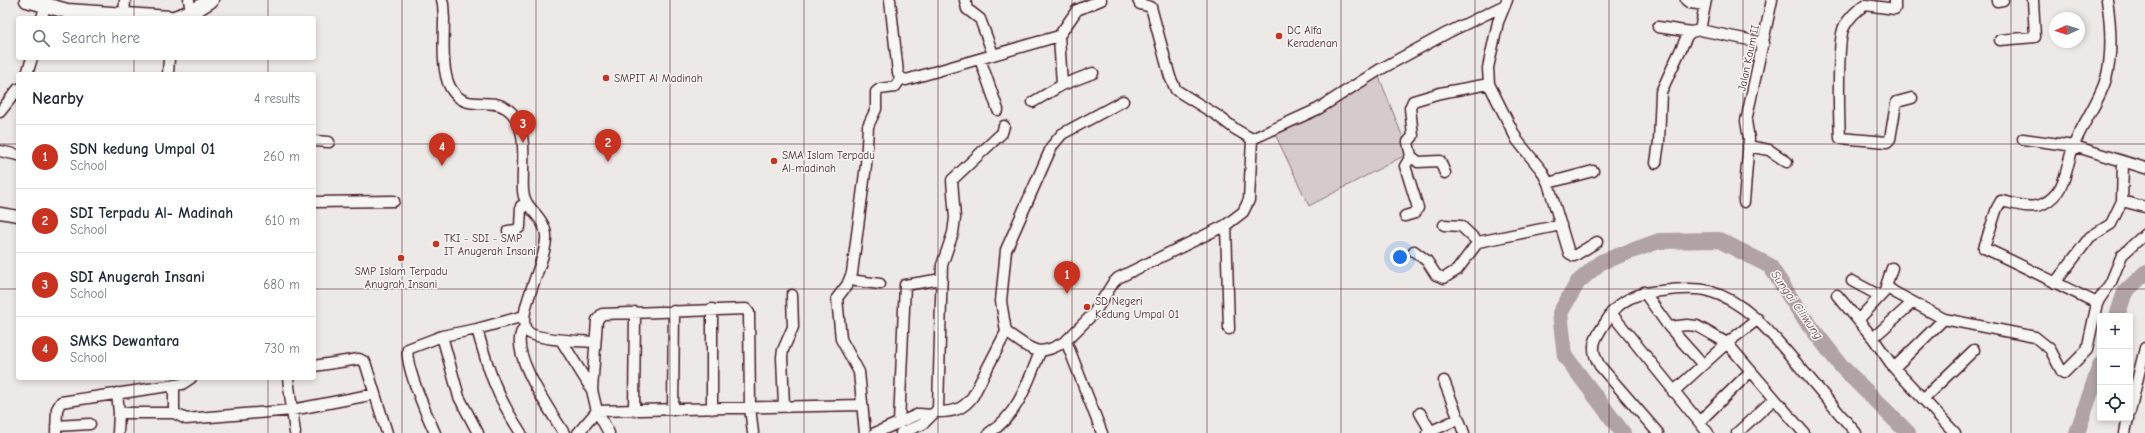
<!DOCTYPE html>
<html lang="en">
<head>
<meta charset="utf-8">
<style>
	:root { --surface:#fff; --page:#f6f6f7; --text:#1f2937; --muted:#747a83; --line:#e0e1e3; --accent:#c8321e }
	body { margin:0; font-family:"Comic Neue",sans-serif; background:var(--page); color:var(--text) }
	.controls { position:absolute; right:12px; bottom:12px; display:grid; overflow:hidden; border-radius:4px; box-shadow:0 2px 6px #0003 }
	.controls button { width:36px; height:36px; display:grid; place-items:center; padding:0; border:0; border-bottom:1px solid var(--line); background:var(--surface); color:var(--text); font:20px sans-serif }
	.compass { position:absolute; left:2049px; top:12px; width:36px; height:36px; border-radius:50%; background:var(--surface); box-shadow:0 2px 6px #0003; rotate:267deg }
	.you { position:absolute; left:1400px; top:257px; width:14px; height:14px; margin:-10px; border:3px solid #fff; border-radius:50%; background:#1a73e8; box-shadow:0 0 0 6px #1a73e833 }
	.badge { display:grid; place-items:center; width:26px; height:26px; border-radius:50%; background:var(--accent); color:#fff; font-size:13px; font-weight:700 }
	.pin { position:absolute; translate:-50% -33px; filter:drop-shadow(0 1px 2px #0008) }
	.pin::after { content:''; position:absolute; top:21px; width:14px; height:12px; background:inherit; clip-path:polygon(0 0,100% 0,50% 100%) }
	.list { margin:0; padding:0; list-style:none }
	h2 { display:flex; justify-content:space-between; align-items:center; height:52px; margin:0; padding:0 16px; font-size:17px }
	h2 small { font-size:13px; font-weight:400; color:var(--muted) }
	.list li { display:grid; grid-template-columns:26px 1fr auto; gap:12px; align-items:center; box-sizing:border-box; height:64px; padding:0 16px; border-top:1px solid var(--line) }
	.list b { display:block; font-size:15px; white-space:nowrap }
	.list p { margin:0; font-size:13px; white-space:nowrap; color:var(--muted) }
	.list em { font-size:13px; font-style:normal; color:var(--muted) }
	.icon { flex:none; width:22px; height:22px; fill:none; stroke:currentColor; stroke-width:2; stroke-linecap:round; stroke-linejoin:round }
	.map { position:relative; flex:none; width:2145px; height:433px; overflow:hidden }
	.search { position:absolute; background:var(--surface); box-shadow:0 2px 6px #0003; left:16px; top:16px; width:300px; height:44px; display:flex; align-items:center; gap:10px; box-sizing:border-box; padding:0 14px; border-radius:4px; color:var(--muted); font-size:15px }
	.panel { position:absolute; background:var(--surface); box-shadow:0 2px 6px #0003; left:16px; top:72px; width:300px; height:308px; border-radius:4px }
	.map>svg:first-child { display:block }
	.pitch { fill:#d4cbca; stroke:#8f757a }
	.lines { fill:none; stroke-linecap:round; stroke-linejoin:round }
	.river { stroke:#b1a2a3; stroke-width:16 }
	.street-casing { stroke:#4a1f2b; stroke-width:13 }
	.secondary-casing { stroke:#4a1f2b; stroke-width:17 }
	.street { stroke:#f6f6f2; stroke-width:10 }
	.secondary { stroke:#f6f6f2; stroke-width:14 }
	.grid { fill:none; stroke:#4a1f2b; stroke-width:1; stroke-opacity:0.55 }
	.poi-dot { fill:#c8321e; stroke:#f6f6f2; stroke-width:1.5 }
	.labels { text-anchor:middle; stroke-width:3; stroke-linejoin:round; paint-order:stroke }
	.poi-label { font-size:11px; fill:#4a1f2b; stroke:#f6f6f2; text-anchor:start }
	.street-label { font-size:11px; fill:#4a1f2b; stroke:#f6f6f2 }
	.water-label { font-size:12px; font-style:italic; fill:#6e4d55; stroke:#f6f6f2 }
</style>
</head>
<body>
<div class="map">
<svg width="2145" height="433" viewBox="0 0 2145 433">
	<rect width="100%" height="100%" fill="#ece9e6"/>
	<filter id="ink" filterUnits="userSpaceOnUse"><feTurbulence type="fractalNoise" baseFrequency=".025" numOctaves="2"/><feDisplacementMap in="SourceGraphic" scale="8" xChannelSelector="R" yChannelSelector="G"/><feConvolveMatrix kernelMatrix="1 2 1 2 8 2 1 2 1" color-interpolation-filters="sRGB"/></filter>
	<g filter="url(#ink)">
		<path class="pitch" d="M1378 74 1409 153 1309 206 1275 134 1304 121Z"/>
		<g class="lines">
			<path class="river" d="M2117 316 2125 292 2145 273
				M1623 433 1565 356 1560 313 1578 282 1601 262 1659 241 1719 240 1770 266 1801 314 1842 367 1908 433
				M2077 433 2100 365"/>
			<g class="street-casing">
				<path id="street" d="M189 0 191 12
					M442 0C444 5 443 12 444 18 444 37 441 70 450 87 465 114 487 96 506 108 531 124 521 166 523 191 524 209 544 215 546 235 548 260 514 315 527 331 534 340 582 341 595 342
					M890 0 898 73 901 78 906 80 1059 36 1077 10 1101 0
					M965 0 967 9 980 19 993 54
					M1507 0 1498 22 1491 54 1488 68 1489 84 1517 140 1542 171 1548 183 1569 253 1574 256 1597 242
					M1686 0 1690 3 1705 5
					M1895 0V9L1865 5C1857 10 1849 18 1844 27 1837 40 1839 119 1840 138L1887 142 1890 139 1896 104 1897 102 1912 98
					M1997 1 2003 0
					M124 16 125 0
					M42 18 45 6
					M1658 27 1691 32
					M1700 30 1706 0
					M1059 36 1062 85 1093 73
					M2000 40 2035 37 2033 0
					M980 59 998 110
					M27 74 32 58
					M168 74 169 58
					M1033 102 1062 85
					M0 112 18 89
					M1252 139 1318 109 1379 70 1447 33 1505 5
					M2023 139 2074 146 2145 168
					M314 141 329 142
					M1748 146 1769 150 1787 162
					M0 151 18 155
					M1411 156 1418 162 1440 161 1445 173
					M2123 162 2122 201 2145 207
					M1656 163 1659 142 1661 92 1687 36 1691 32 1700 30 1764 43
					M1548 183 1593 171
					M314 202 394 201
					M1744 202 1749 139 1746 121 1772 0
					M0 213 18 216
					M1405 216 1415 213 1418 208 1405 166 1411 156 1408 142 1413 136 1410 108 1413 101 1440 93 1489 84
					M1226 225 1229 329
					M1444 225 1461 226 1478 242
					M508 231 516 230 520 227 521 206H528
					M1414 251 1427 261 1436 275 1444 278 1457 270 1478 242 1561 225
					M1892 268 1886 286 1894 292 1944 319 2035 337 2050 349 2062 372 2064 373 2087 350 2097 303 2111 282 2122 255 2145 234
					M850 280 880 284
					M1852 281 1880 296
					M2055 283 2090 237 2111 224 2122 201
					M1644 292 1669 327 1703 365
					M1837 295 1873 338
					M1912 303 1873 338 1894 368 1955 433
					M2097 303C2059 285 2022 265 1984 248L1997 208 2001 201C2013 203 2031 210 2043 204 2068 191 2065 167 2074 145 2083 122 2099 102 2106 79 2113 53 2111 26 2107 0
					M1611 313 1708 433
					M1858 320 1888 288
					M525 327C504 347 552 413 564 433
					M1669 327 1687 325 1697 326 1727 343 1804 433
					M477 329C489 372 496 395 521 433
					M1006 332C1033 350 1036 359 1066 341
					M442 336 459 397 478 433
					M561 340 592 390 597 411 609 433
					M314 366 359 359 365 362 387 433
					M1894 368 1944 319
					M288 378 295 433
					M1444 381 1464 433
					M174 385V413L186 419 292 410 375 394
					M592 390 597 320 602 314 746 309 749 313 750 407 753 433
					M1673 392 1727 343 1758 319
					M117 393 119 413H174
					M1923 399 1974 350
					M784 406 782 357 783 350 793 327 792 295
					M712 409V309
					M673 410 674 311
					M634 411 635 312
					M2130 411 2145 348
					M937 412C953 412 963 410 973 396L1006 332 1001 301 1006 250 1052 146 1062 134 1123 101
					M1420 413 1430 430
					M1699 422 1750 372
					M899 423 905 285 942 279
					M56 426 90 424
					M56 433 57 409 61 402 182 384 191 378
					M118 433 119 413
					M435 433C428 418 404 364 408 349L442 336 477 329 524 316
					M578 433 597 411 861 405
					M865 433 859 372 841 339 837 298 847 285 852 273 866 165 868 126 876 109V92L880 89 895 87 901 78
					M875 433 919 414 932 415
					M901 433 923 424 938 409 942 265 953 233 955 218 952 180 1002 133 1004 126
					M989 433C1018 415 1028 382 1040 352
					M1102 433 1066 341 1094 313 1113 283 1118 278 1226 225 1243 212 1249 200 1252 139 1235 129 1218 116 1176 90 1170 77 1151 7 1140 4 1138 0
					M1427 433 1458 419
					M1658 433 1600 366C1587 345 1597 336 1609 317 1620 299 1641 292 1661 291 1676 289 1694 287 1709 291 1749 303 1773 336 1799 366 1818 388 1837 411 1856 433
					M1737 433 1774 399
					M2125 433 2128 418"/>
			</g>
			<g class="secondary-casing">
				<path id="secondary" d="M27 0 67 11 170 18
					M174 18 194 11 211 0"/>
			</g>
			<use href="#street" class="street"/>
			<use href="#secondary" class="secondary"/>
		</g>
	</g>
	<path class="grid" d="M134 0V18M268 0V18M402 0V433M536 0V433M670 0V433M804 0V433M938 0V433M1072 0V433M1207 0V433M1341 0V433M1475 0V433M1609 0V433M1743 0V433M1877 0V433M2011 0V433M134 58V74M268 58V74M0 144H18M314 144H2145M0 289H18M314 289H2145M134 378V433M268 378V433"/>
	<g class="poi-dot">
		<circle cx="1279" cy="36" r="4"/>
		<circle cx="606" cy="78" r="4"/>
		<circle cx="774" cy="161" r="4"/>
		<circle cx="436" cy="244" r="4"/>
		<circle cx="401" cy="258" r="4"/>
		<circle cx="1087" cy="307" r="4"/>
	</g>
	<g class="labels">
		<g class="poi-label">
			<text x="1287" y="34">DC Alfa<tspan x="1287" dy="13">Keradenan</tspan></text>
			<text x="614" y="82">SMPIT Al Madinah</text>
			<text x="782" y="159">SMA Islam Terpadu<tspan x="782" dy="13">Al-madinah</tspan></text>
			<text x="444" y="242">TKI - SDI - SMP<tspan x="444" dy="13">IT Anugerah Insani</tspan></text>
			<text x="401" y="275" text-anchor="middle">SMP Islam Terpadu<tspan x="401" dy="13">Anugrah Insani</tspan></text>
			<text x="1095" y="305">SD Negeri<tspan x="1095" dy="13">Kedung Umpal 01</tspan></text>
		</g>
		<g class="street-label">
			<text transform="translate(1748 58) rotate(-78)" y="4">Jalan Kaum II</text>
		</g>
		<g class="water-label">
			<text transform="translate(1797 305) rotate(55)" y="4">Sungai Ciliwung</text>
		</g>
	</g>
</svg>
<div class="controls">
<button>+</button>
<button>−</button>
<button><svg class="icon" aria-label="locate" viewBox="0 0 24 24"><circle cx="12" cy="12" r="6"/><path d="M12 2v4M12 18v4M2 12h4M18 12h4"/></svg></button>
</div>
<svg class="compass" viewBox="-18 -18 36 36"><path d="M0-13l5 13h-10z" fill="#e53935"/><path d="M0 13l5-13h-10z" fill="#747a83"/></svg>
<div class="you"></div>
<div class="pin badge" style="left:1067px;top:294px">1</div>
<div class="pin badge" style="left:608px;top:162px">2</div>
<div class="pin badge" style="left:523px;top:143px">3</div>
<div class="pin badge" style="left:442px;top:166px">4</div>
<div class="search"><svg class="icon" aria-label="search" viewBox="0 0 24 24"><circle cx="10" cy="10" r="6"/><path d="M15 15l6 6"/></svg>Search here</div>
<section class="panel">
<h2>Nearby<small>4 results</small></h2>
<ul class="list">
<li><span class="badge">1</span><div><b>SDN kedung Umpal 01</b><p>School</p></div><em>260 m</em></li>
<li><span class="badge">2</span><div><b>SDI Terpadu Al- Madinah</b><p>School</p></div><em>610 m</em></li>
<li><span class="badge">3</span><div><b>SDI Anugerah Insani</b><p>School</p></div><em>680 m</em></li>
<li><span class="badge">4</span><div><b>SMKS Dewantara</b><p>School</p></div><em>730 m</em></li>
</ul>
</section>
</div>
</body>
</html>
